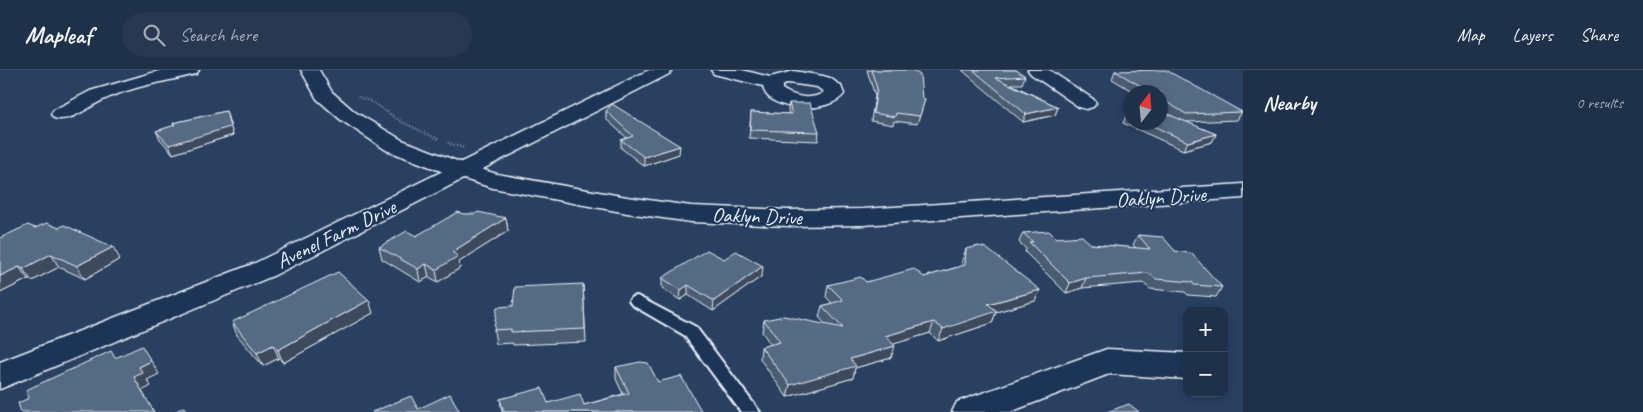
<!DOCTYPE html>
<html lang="en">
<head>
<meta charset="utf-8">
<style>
	:root { --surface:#1f3049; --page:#273850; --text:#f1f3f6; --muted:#a1a9b4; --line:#3c4b61 }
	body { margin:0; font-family:Caveat,sans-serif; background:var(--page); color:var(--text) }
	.controls { position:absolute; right:15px; bottom:15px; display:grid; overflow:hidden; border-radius:10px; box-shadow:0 2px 8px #0003 }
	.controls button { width:45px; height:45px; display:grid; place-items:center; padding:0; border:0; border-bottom:1px solid var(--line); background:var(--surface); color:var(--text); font:25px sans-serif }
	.compass { position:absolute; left:1123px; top:15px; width:45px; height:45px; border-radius:50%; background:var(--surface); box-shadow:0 2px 8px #0003; rotate:16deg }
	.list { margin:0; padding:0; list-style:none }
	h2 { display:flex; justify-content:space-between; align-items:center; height:65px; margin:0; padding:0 20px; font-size:21px }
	h2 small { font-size:16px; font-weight:400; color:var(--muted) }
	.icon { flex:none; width:28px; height:28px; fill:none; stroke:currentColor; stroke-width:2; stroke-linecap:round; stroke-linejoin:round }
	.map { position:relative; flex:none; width:1243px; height:342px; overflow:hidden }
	header { display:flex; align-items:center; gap:30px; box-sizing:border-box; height:70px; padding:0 25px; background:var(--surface); border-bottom:1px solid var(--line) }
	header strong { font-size:24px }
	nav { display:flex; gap:28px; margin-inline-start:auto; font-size:18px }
	.search { width:350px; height:45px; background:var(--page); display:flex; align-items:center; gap:12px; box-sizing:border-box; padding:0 18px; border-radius:28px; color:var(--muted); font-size:19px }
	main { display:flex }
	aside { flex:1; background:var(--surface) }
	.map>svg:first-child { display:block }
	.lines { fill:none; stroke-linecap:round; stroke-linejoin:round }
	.service-casing { stroke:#e8f1f8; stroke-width:4 }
	.minor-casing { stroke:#e8f1f8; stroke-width:3 }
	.tertiary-casing { stroke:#e8f1f8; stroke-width:3 }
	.path { stroke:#e8f1f8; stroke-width:2.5; stroke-dasharray:0.5 2.5; stroke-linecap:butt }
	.service { fill:#1d3557; fill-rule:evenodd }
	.minor { fill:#1d3557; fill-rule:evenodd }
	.tertiary { fill:#1d3557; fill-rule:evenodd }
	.wall { fill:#495b71; stroke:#e8f1f8 }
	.shaded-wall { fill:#3c4a5c; stroke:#e8f1f8 }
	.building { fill:#556a83; stroke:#e8f1f8 }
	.labels { text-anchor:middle; stroke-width:4; stroke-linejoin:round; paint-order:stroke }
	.street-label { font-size:21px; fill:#e8f1f8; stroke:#1d3557 }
</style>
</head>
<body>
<header>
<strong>Mapleaf</strong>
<div class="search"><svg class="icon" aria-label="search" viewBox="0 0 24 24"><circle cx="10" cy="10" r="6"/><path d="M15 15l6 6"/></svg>Search here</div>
<nav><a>Map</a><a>Layers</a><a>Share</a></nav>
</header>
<main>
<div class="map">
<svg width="1243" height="342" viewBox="0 0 1243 342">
	<rect width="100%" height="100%" fill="#294061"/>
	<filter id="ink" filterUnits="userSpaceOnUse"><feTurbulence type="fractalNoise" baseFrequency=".02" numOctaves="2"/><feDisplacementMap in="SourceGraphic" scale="10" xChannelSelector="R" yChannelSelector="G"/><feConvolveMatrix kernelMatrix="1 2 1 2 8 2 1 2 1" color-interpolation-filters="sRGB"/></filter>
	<g filter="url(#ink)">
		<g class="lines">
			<g class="service-casing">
				<path id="service" d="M637 226 696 257 760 342H741L684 265 632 235 629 231 632 227Z"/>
			</g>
			<g class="minor-casing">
				<path id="minor" d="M162 0H199L196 4C165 12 132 16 103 30 88 37 71 53 54 48L51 44 54 40 90 21Z
					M649 0H672L669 4 275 205 0 319V292L255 193Z
					M711 0H742L770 7 794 1 823 6 830 8 841 16 844 24C830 44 766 43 763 16L714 4ZM788 13 817 17 824 22C812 31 794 27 782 19V16Z
					M1028 0H1049L1093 29 1096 33 1093 37 1086 39 1079 37 1031 4Z
					M1107 279 1187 283V309L1109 304 1010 342H952L957 332Z"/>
			</g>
			<g class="tertiary-casing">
				<path id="tertiary" d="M301 0H319L332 22 355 42 402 70 470 96 497 104 627 127 691 136 789 140 863 139 1243 114V128L863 155 789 156 691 152 627 143 493 118 454 106 386 80 341 50 317 29Z"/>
			</g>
			<path class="path" d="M358 27 370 31 402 52 438 69
				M448 73 464 78"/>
			<use href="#service" class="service"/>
			<use href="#minor" class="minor"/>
			<use href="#tertiary" class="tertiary"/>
		</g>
		<path class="wall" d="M867 0H912L922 28 925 29 917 54 894 51 893 55 871 51 875 26Z
			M962 0H1016L1025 6 1022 14H1011L1058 37 1055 45 1023 52Z
			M1115 1 1242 42 1237 50 1186 52 1216 64 1212 72 1183 80 1123 53 1130 37V52H1160L1174 47 1160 39V22H1134L1112 9Z
			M789 33 819 62 818 71 749 68 751 42 789 44 788 40Z
			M226 41 233 65 173 84 160 69 156 61 174 56 173 53Z
			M606 41 679 84 644 96 621 78V70L627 68 606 49Z
			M463 144 506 148 508 161 459 192 460 198 438 212 429 207 420 212 382 189 379 177 416 166Z
			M35 158 120 189 85 209 59 197 32 211 28 209 0 223V168Z
			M1023 163 1091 174 1136 178 1133 175 1138 165 1175 181 1222 217 1216 227 1188 225 1185 222 1150 219 1143 213 1082 218 1066 223 1025 182 1026 179 1019 172Z
			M966 179 1040 220 1035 231 996 242 992 253 938 271 930 263 893 274 891 288 855 298 853 308 787 327 760 289 761 277 771 275 762 262 764 250 826 255 819 247 822 236 832 233 826 227 828 215 924 207 961 196 962 190Z
			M724 189 762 206 713 241 688 225 680 230 662 218V208Z
			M583 214 586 272 513 275V273L496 274 494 260 513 236Z
			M373 243 283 293 279 288 263 296 237 265 232 252Z
			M616 297 658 312 702 342H502L500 329 584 335 623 324 616 309Z"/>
		<path class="shaded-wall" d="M1058 37 1055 45 1023 52 1026 44Z
			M226 41 233 65 173 84 169 75Z
			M1216 64 1212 72 1183 80 1188 72Z
			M680 76 679 84 644 96V87Z
			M506 148 508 161 459 192 460 198 438 212 436 200 452 182Z
			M113 177 120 189 85 209 77 196Z
			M51 184 59 197 32 211 23 199Z
			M426 194 429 207 420 212 418 199Z
			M763 196 762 206 713 241 714 231Z
			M19 197 28 209 0 223V206Z
			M1086 208 1082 218 1066 223 1070 213Z
			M688 215V225L680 230 681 220Z
			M1040 220 1035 231 996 242 992 253 938 271 943 259 988 234Z
			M369 230 373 243 283 293 278 280Z
			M934 252 930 263 881 278 885 266Z
			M273 275 279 288 263 296 257 283Z
			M895 276 891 288 855 298 853 308 787 327 790 315 850 289Z
			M151 291 159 304 147 310 151 316 142 321 134 307 139 297Z"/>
		<path class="building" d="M871 0H912L920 5 922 28 925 29 920 46 896 43 895 47 873 43 877 18Z
			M973 0H1016L1025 6 996 8 1058 37 1026 44Z
			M1166 0 1242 42 1186 44 1160 28V22H1151L1115 1Z
			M789 33H810L819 62 750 60 751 42 792 44Z
			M612 34 680 76 644 87 621 70 633 66 606 41Z
			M1130 38V47L1127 45Z
			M226 41 230 57 169 75 156 61 175 55 173 53Z
			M1160 41 1216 64 1188 72 1144 52H1160Z
			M458 142 463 144H475L478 142 506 148 452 182 458 186 436 200 426 194 418 199 379 177 407 161 416 166Z
			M47 153 59 158 64 155 113 177 77 196 51 184 23 199 19 197 0 206V168L28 155 35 158Z
			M1049 161 1056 168 1082 166 1091 174 1150 179 1138 165 1163 167 1175 181 1191 183 1222 217 1194 215 1192 212 1156 209 1148 203 1086 208 1070 213 1029 172H1033L1023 163Z
			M978 176 986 178 1040 220 988 234 997 241 943 259 934 252 885 266 895 276 850 289 856 296 790 315 761 277 780 272 764 250 784 246 843 258 822 236 843 230 828 215 861 207 866 212 914 199 924 207 965 195 966 179Z
			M707 180 724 189 736 181 763 196 714 231 688 215 681 220 662 208Z
			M338 202 369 230 278 280 273 275 257 283 232 252Z
			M583 214 585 259 511 262V259L494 260 497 237 513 236 515 217Z
			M142 276 151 291 139 297 143 303 134 307 154 342H21L18 333 29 328 26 320 111 281 115 288Z
			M640 292 648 293 658 312 681 306 702 342H504L500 329 542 318 548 333 580 324 584 335 629 323 616 297Z
			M450 324 460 342H372L411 326 418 339Z
			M1129 334 1139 342H1107Z
			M184 337 187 342H174Z"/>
	</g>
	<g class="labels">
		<g class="street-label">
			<text transform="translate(1161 127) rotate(-4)" y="7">Oaklyn Drive</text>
			<text transform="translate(757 146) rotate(2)" y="7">Oaklyn Drive</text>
			<text transform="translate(336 164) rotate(-26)" y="7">Avenel Farm Drive</text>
		</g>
	</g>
</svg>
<div class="controls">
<button>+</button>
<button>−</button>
</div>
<svg class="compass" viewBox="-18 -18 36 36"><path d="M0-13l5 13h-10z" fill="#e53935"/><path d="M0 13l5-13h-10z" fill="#a1a9b4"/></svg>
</div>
<aside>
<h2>Nearby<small>0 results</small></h2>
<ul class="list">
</ul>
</aside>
</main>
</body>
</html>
